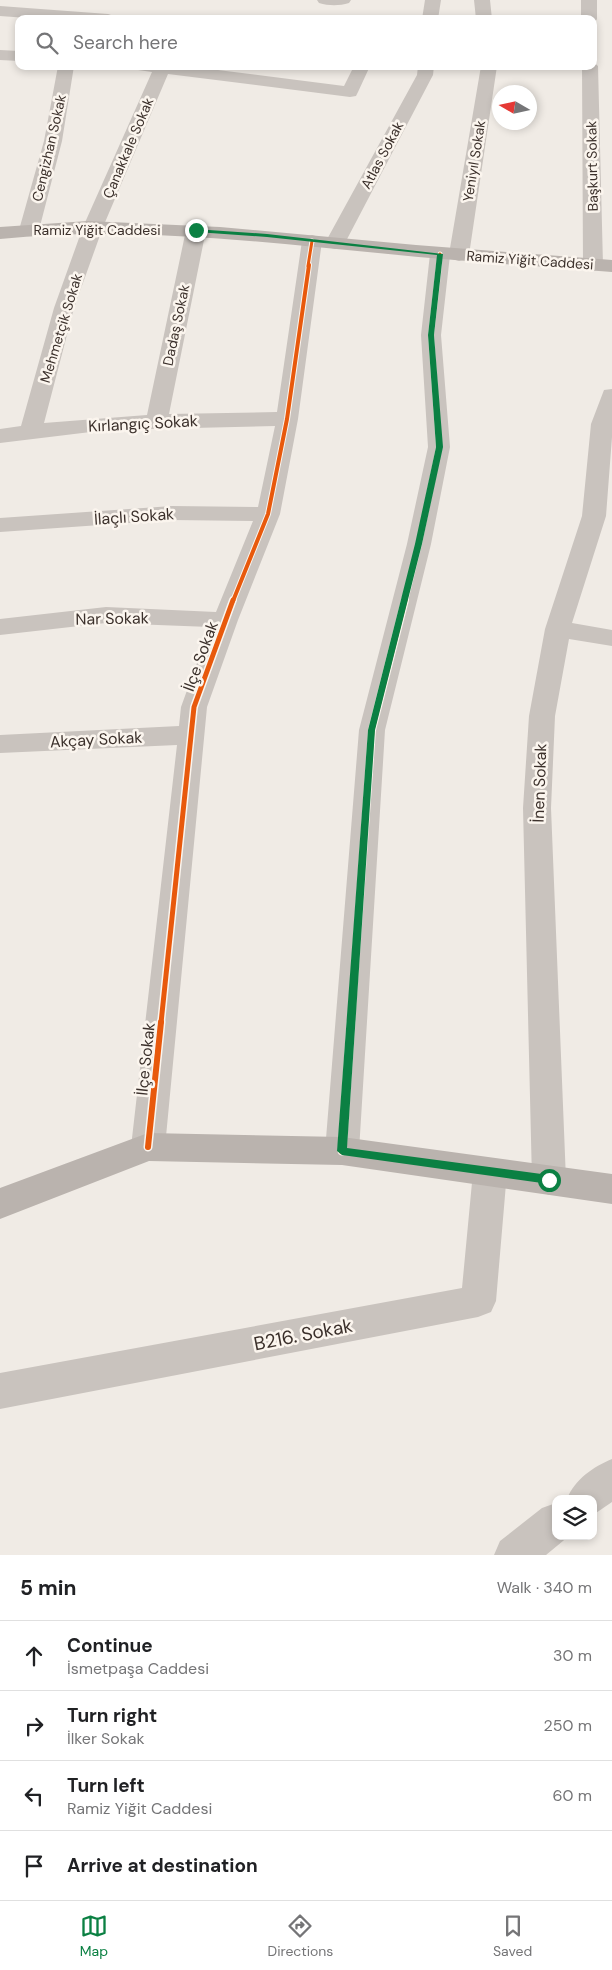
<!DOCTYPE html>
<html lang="en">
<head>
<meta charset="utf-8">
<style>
	:root { --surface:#fff; --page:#f2f2f2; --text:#202124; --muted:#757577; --line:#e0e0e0; --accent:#0b8043 }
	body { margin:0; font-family:"DM Sans",sans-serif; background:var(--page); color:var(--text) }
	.controls { position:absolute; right:15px; bottom:15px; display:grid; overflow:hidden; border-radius:10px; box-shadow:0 2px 8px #0003 }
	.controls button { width:45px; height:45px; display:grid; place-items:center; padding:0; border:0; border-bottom:1px solid var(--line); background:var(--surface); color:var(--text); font:25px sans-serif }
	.compass { position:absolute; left:492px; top:85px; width:45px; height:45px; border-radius:50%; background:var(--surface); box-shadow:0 2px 8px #0003; rotate:279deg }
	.stop { position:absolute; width:15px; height:15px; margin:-11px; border:4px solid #0b8043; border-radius:50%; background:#fff }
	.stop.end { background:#0b8043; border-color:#fff; box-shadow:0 1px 5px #0008 }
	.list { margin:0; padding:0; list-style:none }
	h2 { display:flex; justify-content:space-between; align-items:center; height:65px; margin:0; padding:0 20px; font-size:21px }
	h2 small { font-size:16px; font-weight:400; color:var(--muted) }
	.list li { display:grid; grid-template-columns:32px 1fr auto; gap:15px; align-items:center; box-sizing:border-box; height:70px; padding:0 20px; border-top:1px solid var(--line) }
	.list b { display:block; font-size:19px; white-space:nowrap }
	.list p { margin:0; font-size:16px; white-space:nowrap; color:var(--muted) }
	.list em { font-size:16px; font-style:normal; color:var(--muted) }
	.icon { flex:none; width:28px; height:28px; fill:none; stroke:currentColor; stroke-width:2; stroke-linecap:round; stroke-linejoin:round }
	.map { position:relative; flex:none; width:612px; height:1555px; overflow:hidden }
	.search { position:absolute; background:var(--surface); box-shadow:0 2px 8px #0003; left:15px; right:15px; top:15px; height:55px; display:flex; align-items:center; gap:12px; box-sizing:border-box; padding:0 18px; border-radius:10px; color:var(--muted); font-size:19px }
	.sheet { height:345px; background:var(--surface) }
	nav { display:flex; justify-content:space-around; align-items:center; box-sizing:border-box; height:70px; border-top:1px solid var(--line); background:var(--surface); font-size:14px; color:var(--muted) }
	nav a { display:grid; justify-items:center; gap:2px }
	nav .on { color:var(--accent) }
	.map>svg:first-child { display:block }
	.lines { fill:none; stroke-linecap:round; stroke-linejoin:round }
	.street { fill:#c9c3be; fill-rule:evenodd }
	.secondary { fill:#bab3ae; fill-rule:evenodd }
	.cycleway-far3-casing { stroke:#fbf5ee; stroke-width:5 }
	.cycleway-far2-casing { stroke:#fbf5ee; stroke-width:6 }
	.cycleway-far1-casing { stroke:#fbf5ee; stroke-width:8 }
	.cycleway-casing { stroke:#fbf5ee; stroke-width:9 }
	.cycleway-far3 { stroke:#e8590c; stroke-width:3 }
	.cycleway-far2 { stroke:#e8590c; stroke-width:4 }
	.cycleway-far1 { stroke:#e8590c; stroke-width:5 }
	.cycleway { stroke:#e8590c; stroke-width:6 }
	.route { fill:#0b8043 }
	.labels { text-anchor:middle; stroke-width:5; stroke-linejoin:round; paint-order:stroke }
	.far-street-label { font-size:14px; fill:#3b302b; stroke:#fbf5ee }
	.street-label { font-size:16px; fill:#3b302b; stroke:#fbf5ee }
	.near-street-label { font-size:19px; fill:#3b302b; stroke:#fbf5ee }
</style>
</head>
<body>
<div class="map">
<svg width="612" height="1555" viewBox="0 0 612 1555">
	<rect width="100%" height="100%" fill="#f0ebe5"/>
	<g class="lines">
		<path class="street" d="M317 0H351L349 3C339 6 329 6 319 3Z
			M425 0H441L438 19H422Z
			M474 0H490L492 19H476Z
			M581 0H597V19L595 22 593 19H581Z
			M0 6 108 14 114 16 116 19H41L0 16Z
			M0 50 19 51V61L0 60Z
			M593 62 598 66 603 265 600 269 593 271 586 269 583 265 582 66H593Z
			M58 66H74L62 141 39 230 36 234 29 236 22 234 19 230 44 141Z
			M136 66H186L344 86 354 66H370L358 92 356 96 350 97 168 74 103 227 74 308 44 423 147 415 186 230 189 226 196 224 203 226 206 230 169 414 277 412 302 241 305 237 312 235 319 237 322 241 298 419 280 514 238 620 207 707 165 1147 160 1157 148 1161 136 1157 131 1147 177 745 0 753V735L179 726 181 707 210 627 106 623 0 635V619L106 607 216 612 253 521 172 520 0 532V518L172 506 258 507 275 426 107 430 0 443V429L21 426 54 308 83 227 152 72 138 70Z
			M418 66H434L433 75 345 243 342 247 335 249 328 247 325 243 417 75Z
			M481 66H497L469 255 466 259 459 261 452 259 450 255 441 335 450 447 431 544 385 730 359 1151 354 1161 342 1165 330 1161 325 1151 359 730 407 544 428 447 421 335 430 254 433 250 440 248 447 250 449 254Z
			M612 389V437L606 516 572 623 612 630V646L569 639 555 716 551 808 566 1180 561 1190 549 1195 537 1190 532 1180 523 808 529 716 545 629 582 516 591 424 604 390Z
			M490 1158 502 1162 507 1172 496 1301 491 1312 478 1317 0 1409V1373L462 1288 473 1172 478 1162Z
			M612 1459V1502L593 1515V1499H567C575 1479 593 1467 612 1459Z
			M556 1503V1536H569L546 1555H494L500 1541 542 1508Z"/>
		<path class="secondary" d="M88 221 220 227 416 245 612 260V272C534 266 456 261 378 253 252 241 127 226 0 239V227Z
			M148 1133 342 1137 612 1174V1204L342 1165 149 1161 0 1219V1188Z"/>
		<g class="cycleway-far3-casing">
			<path id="cycleway-far3" d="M308 266 312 241
				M439 266 440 254"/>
		</g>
		<g class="cycleway-far2-casing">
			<path id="cycleway-far2" d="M233 601 268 514 287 419 309 265
				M405 601 419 544 439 447 431 335 439 265"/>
		</g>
		<g class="cycleway-far1-casing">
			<path id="cycleway-far1" d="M161 1023 194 707 233 600
				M351 1023 372 730 405 600"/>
		</g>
		<g class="cycleway-casing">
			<path id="cycleway" d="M148 1147 161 1022
				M342 1151 351 1022"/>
		</g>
		<use href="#cycleway-far3" class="cycleway-far3"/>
		<use href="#cycleway-far2" class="cycleway-far2"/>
		<use href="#cycleway-far1" class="cycleway-far1"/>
		<use href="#cycleway" class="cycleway"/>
	</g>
	<path class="route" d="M194 229 267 234 443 254 434 335 443 447 422 544 375 730 347 1148 549 1175 553 1176V1183L549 1184 342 1155 337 1151 368 730 415 544 436 447 428 335 437 255 267 237 196 232Z"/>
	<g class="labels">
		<g class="far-street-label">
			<text transform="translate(49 148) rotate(-77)" y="5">Cengizhan Sokak</text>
			<text transform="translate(128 148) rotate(-67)" y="5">Çanakkale Sokak</text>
			<text transform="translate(382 155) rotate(-62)" y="5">Atlas Sokak</text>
			<text transform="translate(474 161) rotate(-81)" y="5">Yeniyıl Sokak</text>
			<text transform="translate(592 166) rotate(-91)" y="5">Başkurt Sokak</text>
			<text x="97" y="235">Ramiz Yiğit Caddesi</text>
			<text transform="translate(530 260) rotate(4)" y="5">Ramiz Yiğit Caddesi</text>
			<text transform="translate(176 325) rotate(-78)" y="5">Dadaş Sokak</text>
			<text transform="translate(61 328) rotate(-73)" y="5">Mehmetçik Sokak</text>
		</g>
		<g class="street-label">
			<text transform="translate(143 423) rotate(-3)" y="6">Kırlangıç Sokak</text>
			<text transform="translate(134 516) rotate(-4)" y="6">İlaçlı Sokak</text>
			<text transform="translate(112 618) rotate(-1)" y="6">Nar Sokak</text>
			<text transform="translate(200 656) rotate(-70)" y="6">İlçe Sokak</text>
			<text transform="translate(96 739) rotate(-3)" y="6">Akçay Sokak</text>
			<text transform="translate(539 783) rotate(-88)" y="6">İnen Sokak</text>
			<text transform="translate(145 1059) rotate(-84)" y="6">İlçe Sokak</text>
		</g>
		<g class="near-street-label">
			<text transform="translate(303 1334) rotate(-11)" y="7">B216. Sokak</text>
		</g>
	</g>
</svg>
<div class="controls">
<button><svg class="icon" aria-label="layers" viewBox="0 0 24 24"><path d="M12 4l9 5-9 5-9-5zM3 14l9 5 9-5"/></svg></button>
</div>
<svg class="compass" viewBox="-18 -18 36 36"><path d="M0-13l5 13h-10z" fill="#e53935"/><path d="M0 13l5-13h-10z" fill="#757577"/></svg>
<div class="stop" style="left:549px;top:1180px"></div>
<div class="stop end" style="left:196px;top:230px"></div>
<div class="search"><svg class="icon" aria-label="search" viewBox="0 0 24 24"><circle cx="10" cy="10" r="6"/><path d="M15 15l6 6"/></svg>Search here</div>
</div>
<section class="sheet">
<h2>5 min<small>Walk · 340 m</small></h2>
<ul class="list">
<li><svg class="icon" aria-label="ahead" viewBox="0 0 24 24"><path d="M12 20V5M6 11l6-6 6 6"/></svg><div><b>Continue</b><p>İsmetpaşa Caddesi</p></div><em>30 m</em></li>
<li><svg class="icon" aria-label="right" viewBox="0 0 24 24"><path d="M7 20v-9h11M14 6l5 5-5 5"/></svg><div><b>Turn right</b><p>İlker Sokak</p></div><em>250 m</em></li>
<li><svg class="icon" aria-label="left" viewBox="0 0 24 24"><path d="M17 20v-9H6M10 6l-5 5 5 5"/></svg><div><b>Turn left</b><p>Ramiz Yiğit Caddesi</p></div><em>60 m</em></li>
<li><svg class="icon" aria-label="arrive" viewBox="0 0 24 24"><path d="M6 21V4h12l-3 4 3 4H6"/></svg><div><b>Arrive at destination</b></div></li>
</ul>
</section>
<nav>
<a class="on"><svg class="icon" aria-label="map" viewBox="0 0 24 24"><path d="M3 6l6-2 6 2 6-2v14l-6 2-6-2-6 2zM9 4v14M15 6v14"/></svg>Map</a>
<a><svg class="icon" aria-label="directions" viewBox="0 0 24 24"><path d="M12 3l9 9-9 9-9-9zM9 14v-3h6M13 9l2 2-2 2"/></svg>Directions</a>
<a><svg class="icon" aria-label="saved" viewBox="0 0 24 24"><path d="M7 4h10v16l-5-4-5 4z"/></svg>Saved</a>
</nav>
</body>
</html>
